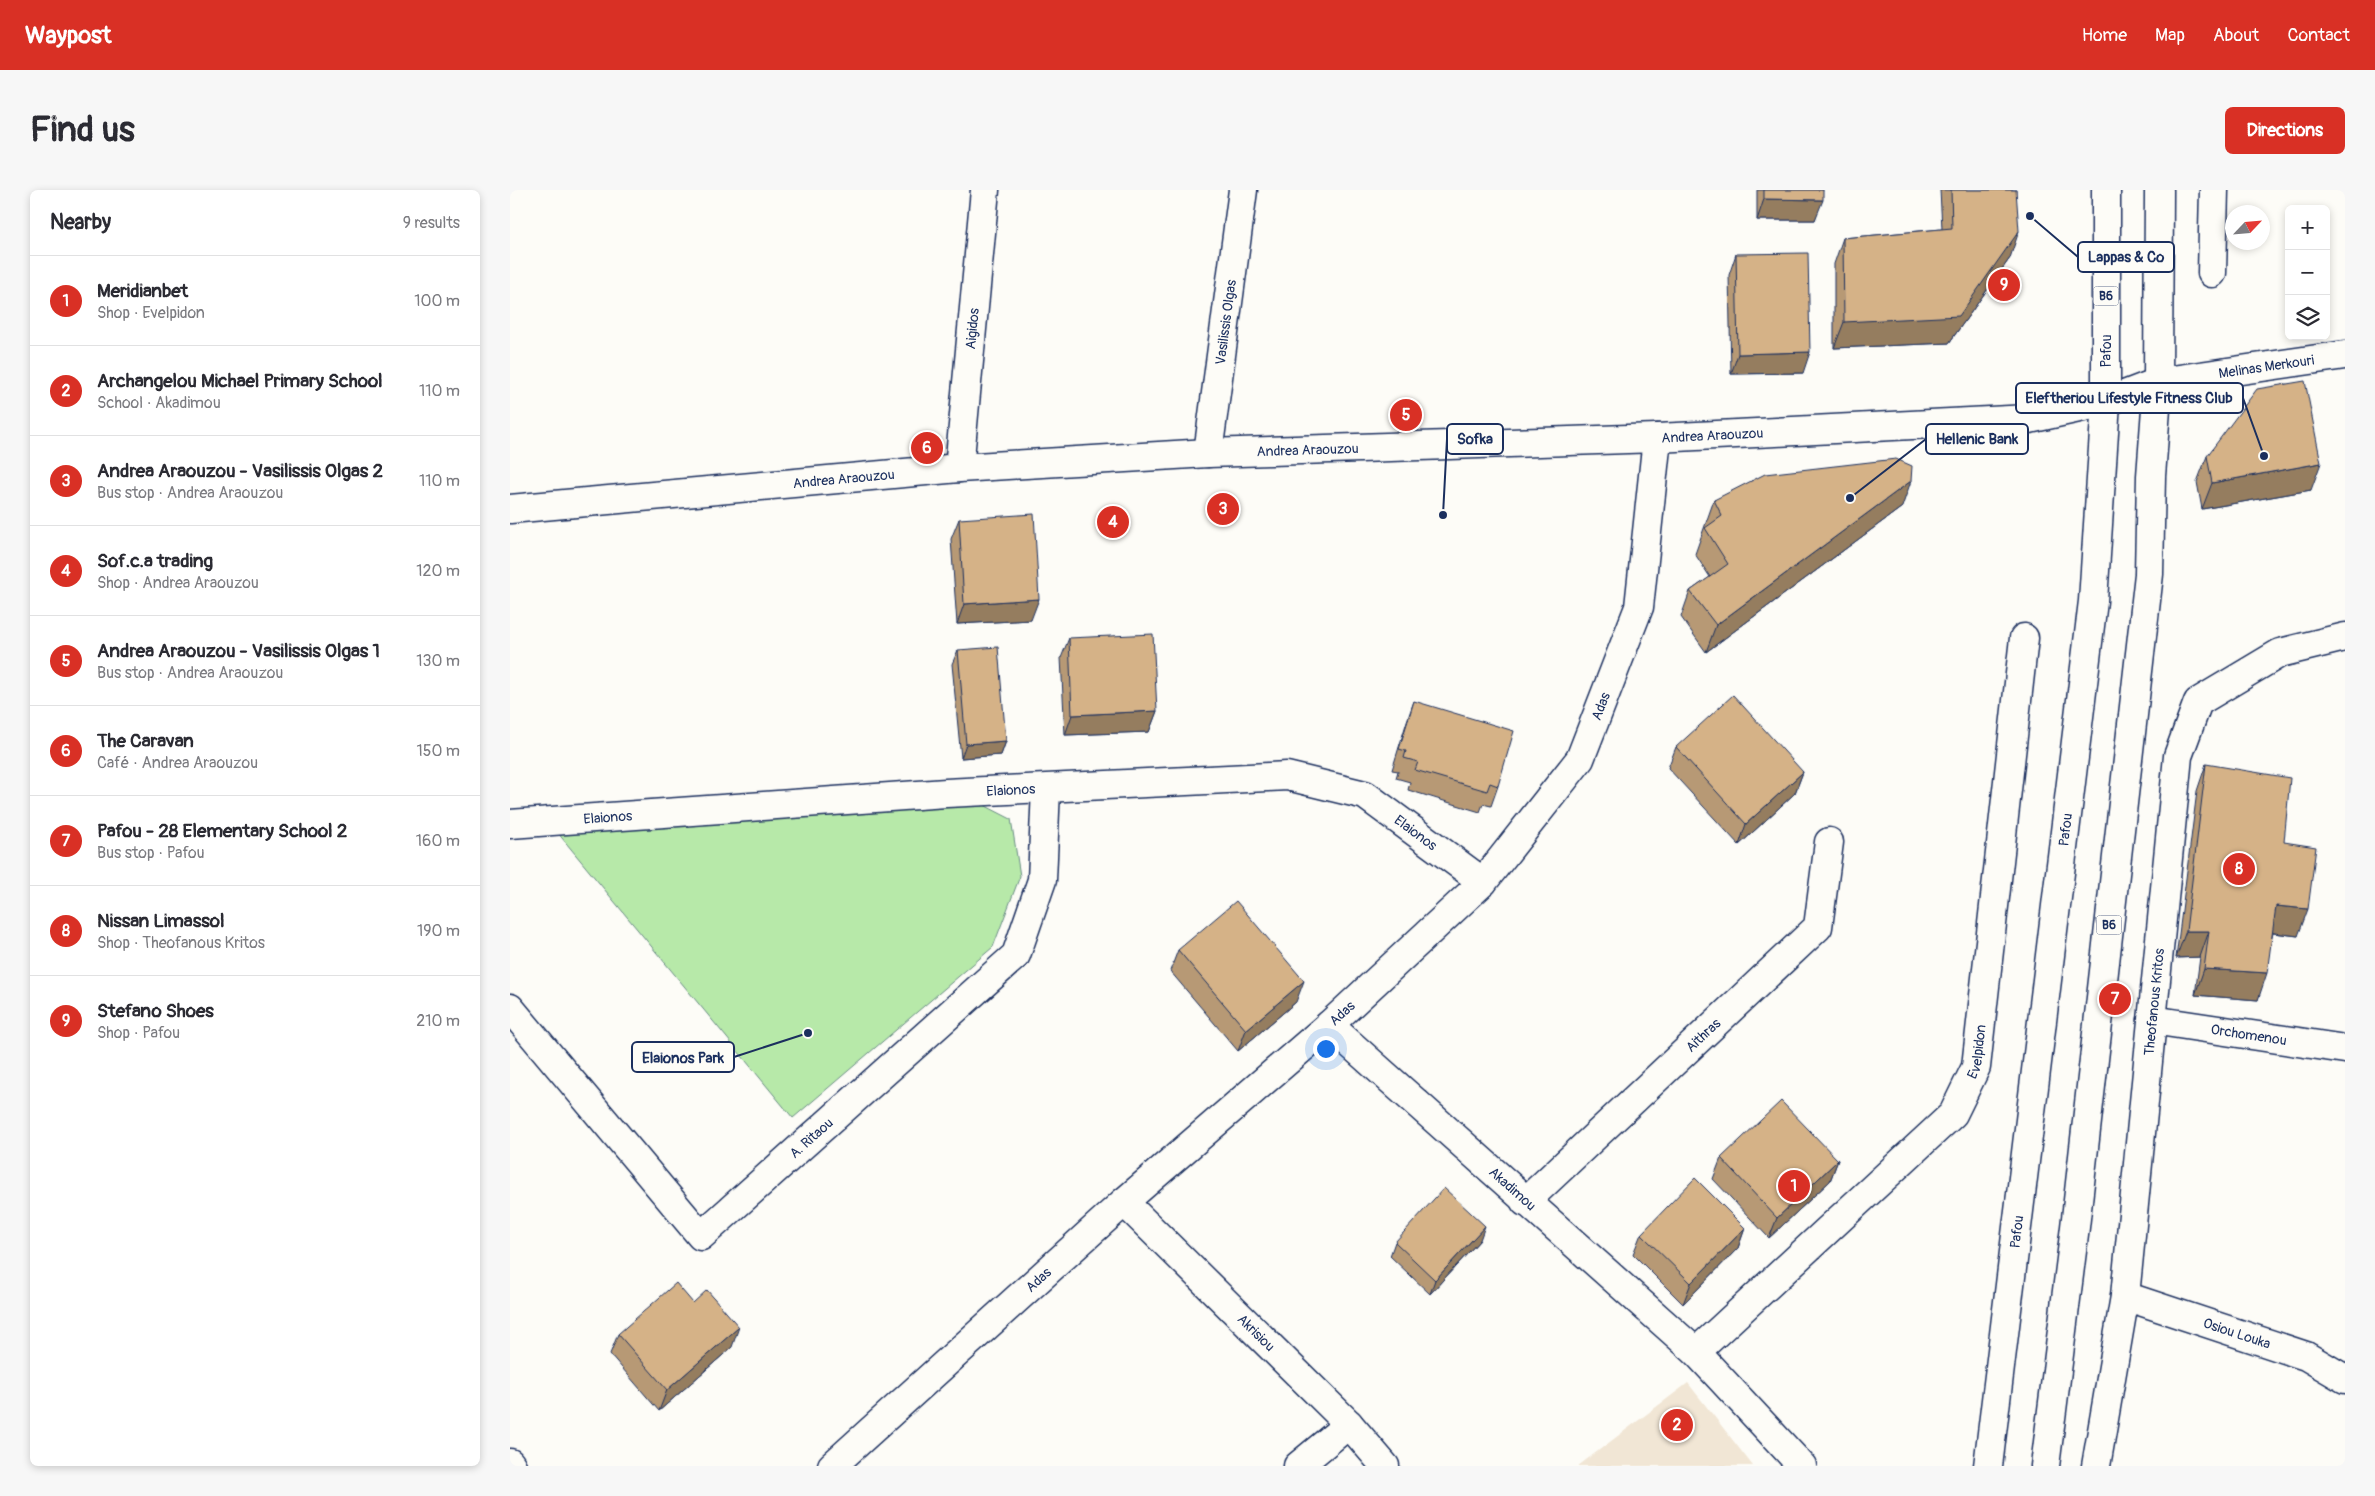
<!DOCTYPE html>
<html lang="en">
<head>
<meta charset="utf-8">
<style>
	:root { --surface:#fff; --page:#f7f7f7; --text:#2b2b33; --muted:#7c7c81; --line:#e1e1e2; --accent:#d93025 }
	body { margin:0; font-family:Pangolin,sans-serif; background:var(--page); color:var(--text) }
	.controls { position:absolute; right:15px; top:15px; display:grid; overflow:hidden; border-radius:8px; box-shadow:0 2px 8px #0003 }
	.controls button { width:45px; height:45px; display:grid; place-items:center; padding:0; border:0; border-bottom:1px solid var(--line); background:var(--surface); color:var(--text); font:25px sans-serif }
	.compass { position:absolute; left:1715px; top:15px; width:45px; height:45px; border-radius:50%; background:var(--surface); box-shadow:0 2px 8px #0003; rotate:64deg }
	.you { position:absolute; left:815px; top:858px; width:18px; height:18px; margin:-12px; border:4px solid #fff; border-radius:50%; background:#1a73e8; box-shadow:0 0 0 8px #1a73e833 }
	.badge { display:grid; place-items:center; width:32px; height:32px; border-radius:50%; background:var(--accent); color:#fff; font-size:16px; font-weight:700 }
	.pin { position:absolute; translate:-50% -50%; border:2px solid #fff; box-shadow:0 1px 5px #0006 }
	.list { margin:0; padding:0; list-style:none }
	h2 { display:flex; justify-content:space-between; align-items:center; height:65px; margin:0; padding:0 20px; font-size:21px }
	h2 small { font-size:16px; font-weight:400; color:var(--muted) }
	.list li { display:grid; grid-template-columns:32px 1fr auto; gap:15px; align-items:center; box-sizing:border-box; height:90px; padding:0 20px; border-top:1px solid var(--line) }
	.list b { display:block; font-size:19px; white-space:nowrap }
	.list p { margin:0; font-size:16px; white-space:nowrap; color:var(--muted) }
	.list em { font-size:16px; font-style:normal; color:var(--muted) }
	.icon { flex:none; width:28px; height:28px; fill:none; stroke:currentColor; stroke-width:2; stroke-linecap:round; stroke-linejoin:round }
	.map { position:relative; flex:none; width:1835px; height:1276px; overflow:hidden; border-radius:8px }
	header { display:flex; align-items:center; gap:30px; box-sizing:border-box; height:70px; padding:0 25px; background:var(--accent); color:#fff }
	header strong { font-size:24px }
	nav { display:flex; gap:28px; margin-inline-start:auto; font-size:18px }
	.intro { display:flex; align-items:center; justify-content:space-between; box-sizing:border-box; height:120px; padding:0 30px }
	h1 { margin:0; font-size:35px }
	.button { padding:12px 22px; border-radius:8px; background:var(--accent); color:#fff; font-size:18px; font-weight:700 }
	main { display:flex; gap:30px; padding:0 30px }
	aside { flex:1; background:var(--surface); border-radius:8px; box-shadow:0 2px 8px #0003 }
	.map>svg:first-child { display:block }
	.built { fill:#f1e6d5 }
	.green { fill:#b7e9a9; stroke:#698c84 }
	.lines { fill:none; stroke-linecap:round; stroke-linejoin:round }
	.street-casing { stroke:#1b2f5e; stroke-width:31 }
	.secondary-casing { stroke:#1b2f5e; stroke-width:31 }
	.primary-casing { stroke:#1b2f5e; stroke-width:31 }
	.street { stroke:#fdfcf7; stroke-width:28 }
	.secondary { stroke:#fdfcf7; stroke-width:28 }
	.primary { stroke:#fdfcf7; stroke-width:28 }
	.wall { fill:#b79974; stroke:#1b2f5e }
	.shaded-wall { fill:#957d5e; stroke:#1b2f5e }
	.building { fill:#d5b287; stroke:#1b2f5e }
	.labels { text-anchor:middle; stroke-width:5; stroke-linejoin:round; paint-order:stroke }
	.shield { fill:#fdfcf7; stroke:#5f6c8c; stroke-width:1 }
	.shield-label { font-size:12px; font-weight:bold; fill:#1b2f5e }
	.street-label { font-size:14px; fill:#1b2f5e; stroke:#fdfcf7 }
	.leader { fill:none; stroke:#1b2f5e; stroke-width:2 }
	.callout-dot { fill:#1b2f5e; stroke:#fdfcf7; stroke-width:2 }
	.callout { fill:#fdfcf7; stroke:#1b2f5e; stroke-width:2 }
	.callout-label { font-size:15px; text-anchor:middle; font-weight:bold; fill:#1b2f5e }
</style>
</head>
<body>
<header>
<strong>Waypost</strong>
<nav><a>Home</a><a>Map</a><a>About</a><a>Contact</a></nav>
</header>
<div class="intro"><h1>Find us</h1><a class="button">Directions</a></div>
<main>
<aside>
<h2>Nearby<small>9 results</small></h2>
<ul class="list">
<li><span class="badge">1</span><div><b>Meridianbet</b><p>Shop · Evelpidon</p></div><em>100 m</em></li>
<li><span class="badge">2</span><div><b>Archangelou Michael Primary School</b><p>School · Akadimou</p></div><em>110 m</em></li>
<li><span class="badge">3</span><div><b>Andrea Araouzou - Vasilissis Olgas 2</b><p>Bus stop · Andrea Araouzou</p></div><em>110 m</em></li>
<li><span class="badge">4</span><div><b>Sof.c.a trading</b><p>Shop · Andrea Araouzou</p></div><em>120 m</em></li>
<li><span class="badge">5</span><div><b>Andrea Araouzou - Vasilissis Olgas 1</b><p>Bus stop · Andrea Araouzou</p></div><em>130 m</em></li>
<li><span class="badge">6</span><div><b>The Caravan</b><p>Café · Andrea Araouzou</p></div><em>150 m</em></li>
<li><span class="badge">7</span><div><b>Pafou - 28 Elementary School 2</b><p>Bus stop · Pafou</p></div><em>160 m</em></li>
<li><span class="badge">8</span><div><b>Nissan Limassol</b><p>Shop · Theofanous Kritos</p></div><em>190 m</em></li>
<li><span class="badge">9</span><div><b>Stefano Shoes</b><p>Shop · Pafou</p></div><em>210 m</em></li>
</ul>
</aside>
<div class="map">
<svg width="1835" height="1276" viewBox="0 0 1835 1276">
	<rect width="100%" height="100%" fill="#fdfcf7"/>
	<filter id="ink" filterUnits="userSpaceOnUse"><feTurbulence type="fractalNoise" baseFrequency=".02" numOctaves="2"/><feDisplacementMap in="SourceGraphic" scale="10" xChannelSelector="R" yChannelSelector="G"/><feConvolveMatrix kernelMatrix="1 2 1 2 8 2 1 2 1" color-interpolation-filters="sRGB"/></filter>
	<g filter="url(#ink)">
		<path class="built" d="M1178 1193 1243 1276H1068Z"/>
		<path class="green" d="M468 612 501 629 510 686 483 757 283 928 47 642Z"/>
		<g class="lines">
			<g class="street-casing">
				<g id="street">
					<path d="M1702 83 1704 0"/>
					<path id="s1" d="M698 263 733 0"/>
					<path id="s2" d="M449 278 475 0"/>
					<path id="s3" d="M0 634 436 603 777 586 855 605 973 692"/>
					<path id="s4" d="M0 818 191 1046 506 765 532 690 536 599"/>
					<path id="s5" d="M1642 830 1835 859"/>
					<path id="s6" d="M819 835 1186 1162 1292 1276"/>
					<path id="s7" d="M614 1012 839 1234 875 1276"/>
					<path id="s8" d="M1015 1012 1308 737 1319 652"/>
					<path id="s9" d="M1615 1106 1796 1166 1835 1189"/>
					<path id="s10" d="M1186 1162 1443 924 1466 877 1514 448"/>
					<path d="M0 1273 2 1276"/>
					<path d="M788 1276 839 1234"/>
					<path id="s11" d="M1586 1276 1615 1106 1668 566 1688 512 1770 463 1835 447"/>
				</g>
			</g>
			<g class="secondary-casing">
				<g id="secondary">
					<path id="s12" d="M0 319 449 278 698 263 1147 248 1519 229 1596 212 1648 192 1835 165"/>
					<path id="s13" d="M322 1276 614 1012 819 835 973 692 1070 569 1129 417 1147 248"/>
				</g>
			</g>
			<g class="primary-casing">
				<g id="primary">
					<path id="s14" d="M1478 1276 1583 411 1596 212V0"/>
					<path d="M1535 1276 1565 1037 1639 384 1641 286 1648 192 1649 0"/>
				</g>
			</g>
			<use href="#street" class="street"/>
			<use href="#secondary" class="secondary"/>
			<use href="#primary" class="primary"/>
		</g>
		<path class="wall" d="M1247 0H1313L1305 30H1247Z
			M1430 0H1506L1500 68 1439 153 1324 158V74L1333 48 1432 39Z
			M1226 64 1293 183 1221 184 1219 85Z
			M1697 266 1801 300 1692 319 1687 292Z
			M1204 310 1392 317 1196 462 1171 427 1180 401 1200 387 1185 364Z
			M449 329 521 430 447 434 441 349Z
			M559 448 647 521 639 542 555 545 551 468Z
			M448 460 496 551 491 565 451 568 442 474Z
			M904 511 988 596 981 616 973 614 970 622 898 600 900 592 886 588 888 581 882 580 897 531Z
			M1166 557 1293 582 1285 603 1229 655 1158 578Z
			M1696 574 1774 652 1788 746 1763 743 1748 810 1685 805 1690 767 1666 768 1687 601Z
			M668 760 786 812 728 861 660 781Z
			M1211 968 1328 970 1320 991 1259 1048 1203 989Z
			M1235 1038 1228 1058 1173 1114 1123 1064 1131 1044Z
			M970 1050 920 1104 880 1066 885 1052Z
			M108 1144 222 1157 149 1221 100 1164Z"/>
		<path class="shaded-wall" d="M1254 9 1313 10 1305 30H1247Z
			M1509 41 1500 68 1439 153 1324 158 1334 132Z
			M1300 162 1293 183 1221 184 1228 164Z
			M1811 273 1801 300 1692 319 1702 293Z
			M1401 291 1392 317 1196 462 1206 435Z
			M529 409 521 430 447 434 454 414Z
			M647 521 639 542 555 545 562 525Z
			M496 551 491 565 451 568 456 554Z
			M1293 582 1285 603 1229 655 1236 634Z
			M1766 716 1798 719 1788 746 1757 742Z
			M1676 741H1699L1690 767 1666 768Z
			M1694 779 1757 783 1748 810 1685 805Z
			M794 791 786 812 728 861 736 840Z
			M1328 970 1320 991 1259 1048 1267 1028Z
			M975 1036 970 1050 920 1104 925 1090Z
			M1235 1038 1228 1058 1173 1114 1181 1093Z
			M229 1137 222 1157 149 1221 157 1200Z"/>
		<path class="building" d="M1254 0H1313V10L1254 9Z
			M1441 0H1506L1509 41 1449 126 1334 132 1333 48 1442 38Z
			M1298 63 1300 162 1228 164 1226 64Z
			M1795 191 1811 273 1702 293 1697 266 1747 199Z
			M1386 269 1402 276 1401 291 1206 435 1180 401 1218 374 1195 338 1212 326 1204 310 1255 284Z
			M524 324 529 409 454 414 449 329Z
			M643 444 647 521 562 525 559 448Z
			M488 457 496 551 456 554 448 460Z
			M1223 505 1293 582 1236 634 1166 557Z
			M904 511 1004 541 988 596 980 593 977 601 905 580 908 572 894 568 896 561 889 559Z
			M1696 574 1780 588 1774 652 1806 657 1798 719 1766 716 1757 783 1694 779 1699 741H1676Z
			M726 711 794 791 736 840 668 760Z
			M1271 911 1328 970 1267 1028 1211 968Z
			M1185 988 1235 1038 1181 1093 1131 1044Z
			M934 998 975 1036 925 1090 885 1052Z
			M166 1093 183 1113 197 1100 229 1137 157 1200 108 1144Z"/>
	</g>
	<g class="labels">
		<g class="shield">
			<rect x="1583.5" y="96.5" width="25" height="19" rx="4"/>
			<rect x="1586.5" y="725.5" width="25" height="19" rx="4"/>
		</g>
		<g class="shield-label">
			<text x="1596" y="110">B6</text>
			<text x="1599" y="739">B6</text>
		</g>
		<g class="street-label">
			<text dy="5" stroke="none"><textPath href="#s1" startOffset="132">Vasilissis Olgas</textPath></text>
			<text dy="5" stroke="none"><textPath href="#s2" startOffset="140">Aigidos</textPath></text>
			<text transform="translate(1596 161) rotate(-90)" y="5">Pafou</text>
			<text dy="5" stroke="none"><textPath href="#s12" startOffset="1766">Melinas Merkouri</textPath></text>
			<text dy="5" stroke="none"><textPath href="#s12" startOffset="1205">Andrea Araouzou</textPath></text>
			<text dy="5" stroke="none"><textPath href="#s12" startOffset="800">Andrea Araouzou</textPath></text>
			<text dy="5" stroke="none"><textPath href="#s12" startOffset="335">Andrea Araouzou</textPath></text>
			<text dy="5" stroke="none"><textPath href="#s13" startOffset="1088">Adas</textPath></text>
			<text dy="5" stroke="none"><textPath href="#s3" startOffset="502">Elaionos</textPath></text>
			<text dy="5" stroke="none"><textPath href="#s3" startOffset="98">Elaionos</textPath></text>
			<text dy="5" stroke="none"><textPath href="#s14" startOffset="641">Pafou</textPath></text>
			<text dy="5" stroke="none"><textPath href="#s3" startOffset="922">Elaionos</textPath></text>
			<text dy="5" stroke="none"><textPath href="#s11" startOffset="468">Theofanous Kritos</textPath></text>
			<text dy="5" stroke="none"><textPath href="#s13" startOffset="682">Adas</textPath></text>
			<text dy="5" stroke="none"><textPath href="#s5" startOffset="98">Orchomenou</textPath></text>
			<text dy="5" stroke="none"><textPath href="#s8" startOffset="244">Aithras</textPath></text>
			<text dy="5" stroke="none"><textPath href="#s10" startOffset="418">Evelpidon</textPath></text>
			<text dy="5" stroke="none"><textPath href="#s4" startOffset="445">A. Ritaou</textPath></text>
			<text dy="5" stroke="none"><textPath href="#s6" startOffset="246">Akadimou</textPath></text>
			<text dy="5" stroke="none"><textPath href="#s14" startOffset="236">Pafou</textPath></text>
			<text dy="5" stroke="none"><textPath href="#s13" startOffset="278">Adas</textPath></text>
			<text dy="5" stroke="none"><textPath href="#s7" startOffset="186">Akrisiou</textPath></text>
			<text dy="5" stroke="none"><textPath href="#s9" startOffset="118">Osiou Louka</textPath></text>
		</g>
	</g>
	<path class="leader" d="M1520 26L1568 67M1754 266L1733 208M1340 308L1416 249M933 325L937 249M298 843L224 867"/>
	<g class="callout-dot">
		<circle cx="1520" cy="26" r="5"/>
		<circle cx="1754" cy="266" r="5"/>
		<circle cx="1340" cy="308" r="5"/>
		<circle cx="933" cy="325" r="5"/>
		<circle cx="298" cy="843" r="5"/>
	</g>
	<g class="callout">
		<rect x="1568" y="52" width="96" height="30" rx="5"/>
		<rect x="1506" y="193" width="227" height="30" rx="5"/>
		<rect x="1416" y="234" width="102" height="30" rx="5"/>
		<rect x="937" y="234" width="56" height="30" rx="5"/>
		<rect x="122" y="852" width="102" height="30" rx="5"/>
	</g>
	<g class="callout-label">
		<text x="1616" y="72">Lappas &amp; Co</text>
		<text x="1619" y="213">Eleftheriou Lifestyle Fitness Club</text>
		<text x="1467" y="254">Hellenic Bank</text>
		<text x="965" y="254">Sofka</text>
		<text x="173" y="873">Elaionos Park</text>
	</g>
</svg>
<div class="controls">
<button>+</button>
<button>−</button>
<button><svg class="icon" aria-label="layers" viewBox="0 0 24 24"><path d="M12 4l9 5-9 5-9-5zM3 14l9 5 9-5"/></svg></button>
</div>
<svg class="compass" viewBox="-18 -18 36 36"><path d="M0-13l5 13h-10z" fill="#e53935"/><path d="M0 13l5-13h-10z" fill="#7c7c81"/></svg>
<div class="you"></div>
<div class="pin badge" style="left:1284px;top:996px">1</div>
<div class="pin badge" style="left:1167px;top:1235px">2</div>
<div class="pin badge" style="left:713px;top:319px">3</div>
<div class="pin badge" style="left:603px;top:332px">4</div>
<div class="pin badge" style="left:896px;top:225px">5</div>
<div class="pin badge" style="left:417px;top:258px">6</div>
<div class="pin badge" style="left:1605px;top:809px">7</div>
<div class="pin badge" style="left:1729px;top:679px">8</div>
<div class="pin badge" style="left:1494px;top:95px">9</div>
</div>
</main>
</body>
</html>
